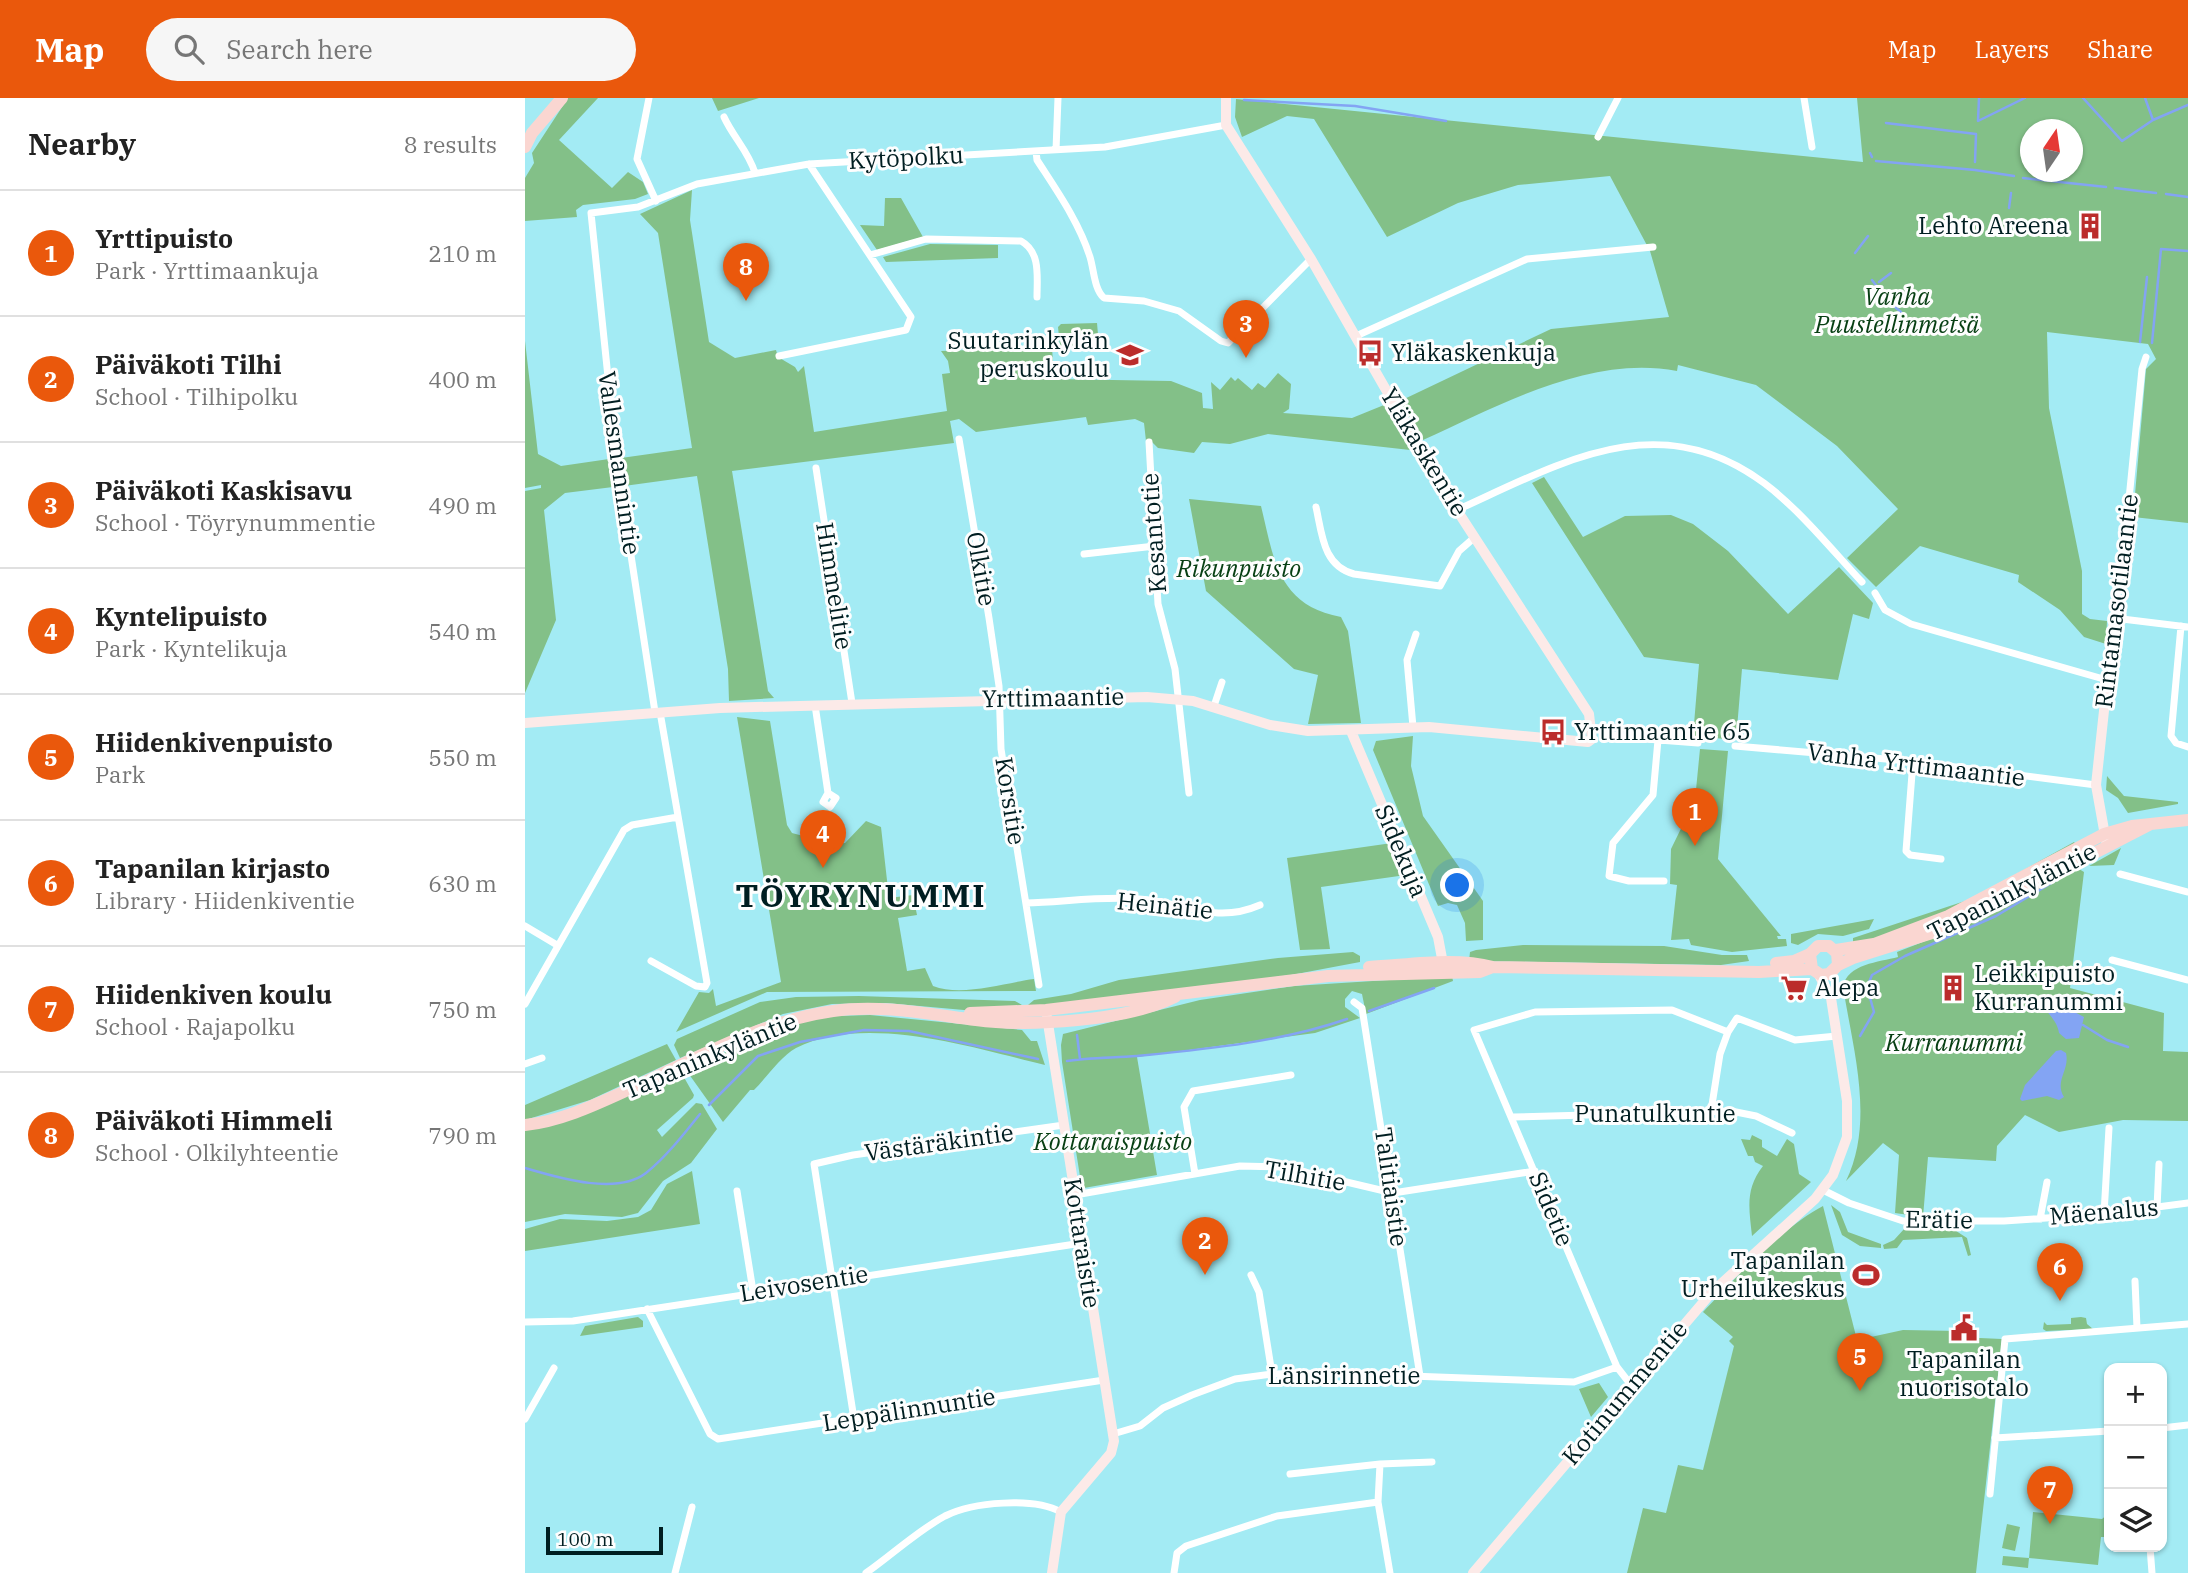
<!DOCTYPE html>
<html lang="en">
<head>
<meta charset="utf-8">
<style>
	:root { --surface:#fff; --page:#f6f6f6; --text:#222; --muted:#767676; --line:#e0e0e0; --accent:#ea580c }
	body { margin:0; font-family:"IBM Plex Serif",serif; background:var(--page); color:var(--text) }
	.controls { position:absolute; right:21px; bottom:21px; display:grid; overflow:hidden; border-radius:14px; box-shadow:0 2px 5px #0004 }
	.controls button { width:63px; height:63px; display:grid; place-items:center; padding:0; border:0; border-bottom:2px solid var(--line); background:var(--surface); color:var(--text); font:35px sans-serif }
	.compass { position:absolute; left:1495px; top:21px; width:63px; height:63px; border-radius:50%; background:var(--surface); box-shadow:0 2px 5px #0004; rotate:13deg }
	.scale { position:absolute; left:21px; bottom:18px; width:117px; box-sizing:border-box; padding-left:7px; border:4px solid #001e21; border-top:0; font-size:19px; line-height:24px; white-space:nowrap; color:#001e21; -webkit-text-stroke:5px #fefefe; paint-order:stroke }
	.you { position:absolute; left:933px; top:788px; width:24px; height:24px; margin:-18px; border:5px solid #fff; border-radius:50%; background:#1a73e8; box-shadow:0 0 0 10px #1a73e833 }
	.badge { display:grid; place-items:center; width:46px; height:46px; border-radius:50%; background:var(--accent); color:#fff; font-size:23px; font-weight:700 }
	.pin { position:absolute; translate:-50% -58px; filter:drop-shadow(0 2px 4px #0008) }
	.pin::after { content:''; position:absolute; top:37px; width:24px; height:21px; background:inherit; clip-path:polygon(0 0,100% 0,50% 100%) }
	.list { margin:0; padding:0; list-style:none }
	h2 { display:flex; justify-content:space-between; align-items:center; height:91px; margin:0; padding:0 28px; font-size:30px }
	h2 small { font-size:23px; font-weight:400; color:var(--muted) }
	.list li { display:grid; grid-template-columns:46px 1fr auto; gap:21px; align-items:center; box-sizing:border-box; height:126px; padding:0 28px; border-top:2px solid var(--line) }
	.list b { display:block; font-size:26px; white-space:nowrap }
	.list p { margin:0; font-size:23px; white-space:nowrap; color:var(--muted) }
	.list em { font-size:23px; font-style:normal; color:var(--muted) }
	.icon { flex:none; width:38px; height:38px; fill:none; stroke:currentColor; stroke-width:2; stroke-linecap:round; stroke-linejoin:round }
	.map { position:relative; flex:none; width:1663px; height:1475px; overflow:hidden }
	header { display:flex; align-items:center; gap:42px; box-sizing:border-box; height:98px; padding:0 35px; background:var(--accent); color:#fff }
	header strong { font-size:33px }
	nav { display:flex; gap:38px; margin-inline-start:auto; font-size:24px }
	.search { width:490px; height:63px; background:var(--page); display:flex; align-items:center; gap:18px; box-sizing:border-box; padding:0 24px; border-radius:38px; color:var(--muted); font-size:26px }
	main { display:flex }
	aside { flex:1; background:var(--surface) }
	.map>svg:first-child { display:block }
	.green { fill:#83c088; fill-rule:evenodd }
	.water { fill:#83a4f3 }
	.lines { fill:none; stroke-linecap:round; stroke-linejoin:round }
	.stream { stroke:#83a4f3; stroke-width:2.5 }
	.street { stroke:#fff; stroke-width:7 }
	.secondary { stroke:#fceae8; stroke-width:10 }
	.primary { stroke:#fad6d1; stroke-width:12 }
	.labels { text-anchor:middle; stroke-width:6; stroke-linejoin:round; paint-order:stroke }
	.street-label { font-size:24px; fill:#001e21; stroke:#fefefe }
	.poi-label { font-size:24px; fill:#001e21; stroke:#fefefe; text-anchor:start }
	.park-label { font-size:24px; font-style:italic; fill:#084014; stroke:#fefefe }
	.district-label { font-size:32px; font-weight:bold; letter-spacing:2px; fill:#001e21; stroke:#fefefe }
</style>
</head>
<body>
<header>
<strong>Map</strong>
<div class="search"><svg class="icon" aria-label="search" viewBox="0 0 24 24"><circle cx="10" cy="10" r="6"/><path d="M15 15l6 6"/></svg>Search here</div>
<nav><a>Map</a><a>Layers</a><a>Share</a></nav>
</header>
<main>
<aside>
<h2>Nearby<small>8 results</small></h2>
<ul class="list">
<li><span class="badge">1</span><div><b>Yrttipuisto</b><p>Park · Yrttimaankuja</p></div><em>210 m</em></li>
<li><span class="badge">2</span><div><b>Päiväkoti Tilhi</b><p>School · Tilhipolku</p></div><em>400 m</em></li>
<li><span class="badge">3</span><div><b>Päiväkoti Kaskisavu</b><p>School · Töyrynummentie</p></div><em>490 m</em></li>
<li><span class="badge">4</span><div><b>Kyntelipuisto</b><p>Park · Kyntelikuja</p></div><em>540 m</em></li>
<li><span class="badge">5</span><div><b>Hiidenkivenpuisto</b><p>Park</p></div><em>550 m</em></li>
<li><span class="badge">6</span><div><b>Tapanilan kirjasto</b><p>Library · Hiidenkiventie</p></div><em>630 m</em></li>
<li><span class="badge">7</span><div><b>Hiidenkiven koulu</b><p>School · Rajapolku</p></div><em>750 m</em></li>
<li><span class="badge">8</span><div><b>Päiväkoti Himmeli</b><p>School · Olkilyhteentie</p></div><em>790 m</em></li>
</ul>
</aside>
<div class="map">
<svg width="1663" height="1475" viewBox="0 0 1663 1475">
	<rect width="100%" height="100%" fill="#a3ebf4"/>
	<path class="green" d="M43 0H73L34 42 87 90 103 74 118 84 123 96 110 101 58 107 51 112 52 119 0 123V80L9 65 7 55Z
		M187 0H234L193 13Z
		M1332 0H1663V425L1608 419 1621 271 1631 261 1623 246 1522 234 1524 310 1557 473V516L1565 521 1582 523 1581 546 1559 539 1535 512 1493 484 1494 477 1395 448 1351 489 1322 460 1373 411 1312 348 1231 287 1153 267 1152 273C1065 256 974 308 898 342L875 303 1026 231 1144 219 1125 153 1085 78 993 87 933 105 862 139 789 21 762 18 717 39 710 19 711 1 1338 64ZM1506 32H1548V74H1506Z
		M167 92 165 122 184 244 210 260 251 252 253 259 270 269 273 274 279 268 289 334 422 313 417 276 425 275 423 263 416 253 527 249 529 281 646 283 677 295 678 310 688 311 686 284 695 292 706 279 710 283 713 280 727 292 733 285 740 290 753 275 766 286 764 311 758 315 827 320 859 307 885 352 743 336 705 346 677 344 669 355 633 350 626 343H621L619 325 610 321 563 327 561 319 451 334 434 321 425 323 429 345 207 373 243 593 249 600 204 603 203 571 172 378 99 388 96 360 167 350 133 135 115 116Z
		M360 100H376L398 139 352 152 335 127 359 128Z
		M405 146 473 147V160L361 164 358 159Z
		M572 225 574 248H535L533 229 536 226Z
		M0 243 13 356 36 368 84 361 88 389 40 395 19 412 31 522 0 595V393L16 390V387L0 390Z
		M1019 379 1058 439 1100 418 1146 417 1168 426 1203 453 1263 516 1314 469 1348 505 1344 521 1328 516 1313 582 1217 571 1211 642 1168 638 1174 566 1119 559 1007 385Z
		M664 401 736 408C749 462 753 507 816 519L823 533 836 625 783 626 793 577 769 571 681 493Z
		M212 619 245 623 262 727 267 735 308 746 320 745 341 723 356 729 364 800 388 797 392 817 373 820 382 873 400 870 408 888C437 899 479 885 509 881L511 893 242 894 151 934 174 894 184 895 188 891 191 908 256 884Z
		M888 638 886 668 898 718 958 803V842L941 843 940 825 932 807 923 805 913 808 848 652 851 643Z
		M1175 651 1203 653 1193 761 1256 838H1252L1253 841H1261L1262 848 1207 854 1166 847 1164 841 1146 842 1152 787 1145 786 1146 751 1170 702Z
		M1582 678 1599 698 1653 704V706L1603 715 1593 700 1581 692Z
		M1549 744 1552 748 1426 814 1328 849V840L1446 801Z
		M867 745 881 777 796 789 805 851 775 852 762 760Z
		M1596 750 1589 767 1564 768Z
		M1544 770 1541 778 1554 771 1559 774 1545 890 1639 915 1638 953 1663 954V1023L1598 1022 1534 1034 1500 1017 1472 1048 1471 1063 1403 1059 1398 1119 1370 1115 1374 1057 1358 1045 1321 1083C1350 1023 1328 952 1318 889 1322 866 1354 864 1373 859L1372 854 1421 835Z
		M1349 821 1344 831 1318 838 1293 836 1273 847 1266 845V836Z
		M998 847 1139 848 1197 857H1222L1224 863 1196 867 944 863 945 854 951 852Z
		M828 854 835 858V864L766 877 543 907H503L509 902 546 896 594 882 753 860Z
		M927 878 928 883 841 916 837 896 827 893 820 901V909L835 920 790 935 612 959 632 1077 559 1090 556 1085 537 964 536 947 538 936 675 902 769 888Z
		M334 898 490 903 497 907 450 913 361 905 307 906 258 916 155 960 149 947 152 941 235 904 271 899Z
		M345 917 497 932 506 943H512L520 967C449 950 340 915 271 950 256 958 241 980 229 992H225L198 1024 161 972 265 925 311 918Z
		M142 946 151 962 65 1002 0 1022V1007Z
		M156 974 169 997 168 1000 132 1032 137 1039 171 1005 177 1006 192 1031 166 1065 138 1083 113 1115 97 1119 40 1116 0 1124V1031Z
		M1227 1037 1237 1042V1049L1252 1058 1262 1041 1269 1046 1274 1076 1286 1084 1227 1138C1224 1110 1220 1091 1238 1068L1230 1064 1228 1058H1223L1216 1041 1225 1042Z
		M167 1073 175 1126 0 1153V1131L35 1121 82 1123 113 1119 126 1112 142 1086Z
		M1306 1107 1315 1114 1323 1134 1356 1146V1150L1335 1148 1317 1137Z
		M1298 1108 1332 1242 1378 1232 1434 1233 1432 1239 1477 1241 1451 1475H1102L1118 1410 1141 1415 1153 1367 1178 1372 1209 1248 1204 1243 1208 1239 1178 1214C1209 1181 1259 1128 1298 1108Z
		M1380 1130 1428 1131 1442 1140 1446 1157 1443 1158 1437 1139 1378 1142 1372 1150 1359 1151 1358 1147 1369 1142Z
		M113 1219 118 1223V1229L55 1238 60 1228Z
		M1556 1219 1561 1220 1562 1226 1568 1231 1521 1233 1518 1231 1519 1224 1522 1227 1546 1226V1220Z
		M1074 1285 1083 1299 1066 1319 1054 1291Z
		M1508 1414 1577 1421 1584 1415V1439H1576L1573 1467 1504 1460 1503 1470 1477 1467 1478 1458 1504 1460Z
		M1482 1426 1495 1429 1490 1453 1477 1450Z"/>
	<path class="water" d="M1521 899 1559 919 1554 940 1541 941 1534 935C1532 920 1519 915 1516 901Z
		M1536 952 1541 955C1545 972 1529 983 1539 999L1534 1002 1522 998 1497 1003 1495 1001 1500 987 1531 953Z"/>
	<g class="lines">
		<path class="stream" d="M1454 0 1453 23 1500 0
			M1558 0 1597 43 1628 22 1663 7
			M1620 0 1628 22
			M719 2 830 8 921 23
			M1361 25 1451 36 1450 64
			M1345 55 1347 59
			M1351 63 1450 72 1489 78
			M1498 80 1581 89
			M1590 90 1631 95
			M1641 96 1663 99
			M1484 110 1486 95
			M1330 155 1343 138
			M1347 182 1357 195
			M1354 184 1366 175
			M1363 203 1376 214
			M1615 244 1622 179
			M1627 245 1636 151 1663 153
			M844 913 909 890
			M1558 927 1582 942 1603 949
			M552 937 555 961
			M1335 938 1349 914 1342 889 1347 877 1380 858 1471 818 1533 781
			M542 963C565 959 589 960 612 958 682 951 756 944 822 921
			M184 1007 233 958 275 944 339 932 384 933 513 961
			M0 1070C31 1079 91 1098 121 1075 141 1059 159 1036 175 1016"/>
		<path class="street" d="M124 0 112 61 131 103
			M1279 0 1287 49
			M199 19C208 39 224 54 230 75
			M1073 39 1093 0
			M531 52 533 0
			M511 53 512 62C532 93 554 124 565 159 569 172 569 191 579 200L619 203 654 213 696 243 703 245 786 161
			M345 157 401 141 496 143C516 154 512 179 512 199
			M831 238 1002 161 1128 149
			M254 258 381 232 386 219 284 66
			M1621 259 1617 271 1602 421 1589 520 1663 529
			M434 341 464 520 474 588 476 651 514 887
			M624 344 633 506 650 571 664 695
			M291 370 327 605
			M791 409C797 436 798 468 829 476L915 488 934 453 950 439
			M932 412C1034 366 1133 306 1239 385 1274 411 1307 452 1337 484
			M559 456 630 448
			M1350 495 1360 512 1386 526 1582 582
			M1656 528 1646 638 1651 645 1663 649
			M290 607 303 695 298 704 305 709 311 700 303 695
			M689 608 697 584
			M130 614 92 366 66 115 113 109 172 86 284 66 580 49 701 27
			M888 629 882 562 891 536
			M1068 630 1095 639 1173 645
			M1133 642 1128 697 1088 745 1084 778 1104 783H1139
			M1210 648 1384 663 1571 687
			M1388 663 1381 753 1385 757 1416 761
			M1595 776 1663 794
			M501 805C538 804 577 798 614 801 659 804 689 827 735 807
			M0 828 32 847
			M1587 862 1663 882
			M126 863 171 888 180 889 182 885 135 614
			M829 904 837 910 895 1278
			M0 906 99 732 107 727 153 719
			M0 966 17 960
			M1186 1013 1195 956 1203 934
			M988 1019 1206 1013 1231 1018 1267 1035
			M670 1076 659 1009 668 993 766 977
			M1298 1092 1324 1105 1378 1123H1479L1579 1116 1663 1105
			M212 1093 228 1193
			M550 1097 715 1068 758 1069 868 1095 1010 1073
			M1632 1110 1634 1066
			M1579 1116 1584 1030
			M1515 1121 1522 1084
			M726 1177 734 1194 747 1276
			M1610 1183 1612 1230
			M122 1211 185 1336 193 1341 579 1282
			M0 1224 48 1223 557 1145
			M1106 1287 1092 1269 949 932 1010 914 1147 912 1203 934 1212 920 1270 942 1312 938
			M0 1321 29 1270
			M329 1321 289 1066 328 1057 539 1027
			M1637 1330 1663 1327
			M588 1336 615 1328 638 1310 667 1297 710 1281 747 1276 804 1275 1049 1284 1092 1269
			M1470 1340 1584 1333
			M855 1366 853 1404 865 1475
			M765 1376 855 1366 907 1364
			M1465 1396 1480 1241 1663 1226
			M1625 1449 1627 1475
			M150 1475 167 1409
			M341 1475C367 1457 392 1433 420 1418 448 1404 508 1399 536 1414
			M649 1475 652 1455 661 1448 752 1418 853 1404"/>
		<path class="secondary" d="M0 625 195 610 622 599 668 603 745 627 783 633 904 629 1063 644 1067 641 1064 616 915 386 786 161 701 27V0
			M826 633 913 839 919 871
			M1581 743 1571 687 1589 520
			M522 919 589 1343 586 1355 536 1414 527 1475
			M948 1475 1187 1194 1290 1101 1308 1077 1322 1039V1003L1306 900 1293 875"/>
		<path class="primary" d="M0 49 7 35 37 0
			M1311 852 1349 846 1423 818 1579 736 1607 728 1663 722
			M1251 865 1269 863 1285 856
			M1313 867 1312 855 1304 848H1293L1285 856 1287 871 1296 877 1304 876 1313 867 1328 860 1426 829 1624 727
			M844 869C884 867 929 859 968 869L1234 874 1287 871
			M445 915 521 912 803 878 955 874 968 869
			M0 1027C37 1023 72 1006 105 991 170 961 236 923 308 913 355 906 404 916 451 922 504 929 602 923 650 899"/>
	</g>
	<defs>
		<g id="building-bare" transform="scale(2.1)"><path d="M-4-6H4V6H1V3H-1V6H-4ZM-2.5-4.3h1.7v1.8h-1.7ZM.8-4.3h1.7v1.8H.8ZM-2.5-1h1.7V.8h-1.7ZM.8-1h1.7V.8H.8Z" fill="#bb2c2b" stroke="#fefefe" stroke-width="2.5" paint-order="stroke"/></g>
		<g id="bus-bare" transform="scale(2.1)"><path d="M-5-6H5V4H4V6H2V4H-2V6H-4V4H-5ZM-3.5-4V0h7V-4ZM-3.5 1.2v1.5H-2V1.2ZM2 1.2v1.5H3.5V1.2Z" fill="#bb2c2b" stroke="#fefefe" stroke-width="2.5" paint-order="stroke"/></g>
		<g id="school-bare" transform="scale(2.1)"><path d="M0-5L7-2L0 1L-7-2ZM-4 1L0 2.5L4 1V4Q0 6-4 4Z" fill="#bb2c2b" stroke="#fefefe" stroke-width="2.5" paint-order="stroke"/></g>
		<g id="supermarket-bare" transform="scale(2.1)"><path d="M-6-5.5h2.5l.6 2H6L4.5 2H-2.5L-4.4-4H-6ZM-1.5 3.2a1.3 1.3 0 1 0 .1 0ZM3 3.2a1.3 1.3 0 1 0 .1 0Z" fill="#bb2c2b" stroke="#fefefe" stroke-width="2.5" paint-order="stroke"/></g>
		<g id="stadium-bare" transform="scale(2.1)"><path d="M0-5a6.5 5 0 1 0 0 10a6.5 5 0 1 0 0-10ZM-3.5-1.8h7v3.6h-7Z" fill="#bb2c2b" stroke="#fefefe" stroke-width="2.5" paint-order="stroke"/></g>
		<g id="civic-bare" transform="scale(2.1)"><path d="M-.6-6.5H3V-4.5H.6V-3L4-1V1h2V6H-6V1h2V-1L-.6-3ZM-1.2 2.5V6h2.4V2.5Z" fill="#bb2c2b" stroke="#fefefe" stroke-width="2.5" paint-order="stroke"/></g>
	</defs>
	<g fill-rule="evenodd">
		<use href="#building-bare" x="1565" y="128"/>
		<use href="#bus-bare" x="845" y="255"/>
		<use href="#school-bare" x="605" y="257"/>
		<use href="#bus-bare" x="1028" y="634"/>
		<use href="#supermarket-bare" x="1269" y="890"/>
		<use href="#building-bare" x="1428" y="890"/>
		<use href="#stadium-bare" x="1341" y="1177"/>
		<use href="#civic-bare" x="1439" y="1230"/>
	</g>
	<g class="labels">
		<g class="street-label">
			<text transform="translate(381 60) rotate(-3)" y="8">Kytöpolku</text>
			<text transform="translate(899 354) rotate(59)" y="8">Yläkaskentie</text>
			<text transform="translate(94 365) rotate(82)" y="8">Vallesmannintie</text>
			<text transform="translate(629 435) rotate(-94)" y="8">Kesantotie</text>
			<text transform="translate(456 471) rotate(80)" y="8">Olkitie</text>
			<text transform="translate(309 488) rotate(81)" y="8">Himmelitie</text>
			<text transform="translate(1592 503) rotate(-83)" y="8">Rintamasotilaantie</text>
			<text transform="translate(528 600) rotate(-1)" y="8">Yrttimaantie</text>
			<text transform="translate(1391 667) rotate(7)" y="8">Vanha Yrttimaantie</text>
			<text transform="translate(485 703) rotate(81)" y="8">Korsitie</text>
			<text transform="translate(876 753) rotate(67)" y="8">Sidekuja</text>
			<text transform="translate(1487 794) rotate(-27)" y="8">Tapaninkyläntie</text>
			<text transform="translate(640 808) rotate(6)" y="8">Heinätie</text>
			<text transform="translate(185 958) rotate(-23)" y="8">Tapaninkyläntie</text>
			<text x="1130" y="1024">Punatulkuntie</text>
			<text transform="translate(414 1045) rotate(-8)" y="8">Västäräkintie</text>
			<text transform="translate(780 1078) rotate(10)" y="8">Tilhitie</text>
			<text transform="translate(866 1089) rotate(82)" y="8">Talitiaistie</text>
			<text transform="translate(1026 1111) rotate(67)" y="8">Sidetie</text>
			<text transform="translate(1579 1114) rotate(-5)" y="8">Mäenalus</text>
			<text transform="translate(1414 1122) rotate(1)" y="8">Erätie</text>
			<text transform="translate(557 1145) rotate(81)" y="8">Kottaraistie</text>
			<text transform="translate(279 1186) rotate(-9)" y="8">Leivosentie</text>
			<text x="819" y="1286">Länsirinnetie</text>
			<text transform="translate(1100 1295) rotate(-50)" y="8">Kotinummentie</text>
			<text transform="translate(384 1312) rotate(-9)" y="8">Leppälinnuntie</text>
		</g>
		<g class="poi-label">
			<text x="1544" y="136" text-anchor="end">Lehto Areena</text>
			<text x="584" y="251" text-anchor="end">Suutarinkylän<tspan x="584" dy="28">peruskoulu</tspan></text>
			<text x="866" y="263">Yläkaskenkuja</text>
			<text x="1049" y="642">Yrttimaantie 65</text>
			<text x="1449" y="884">Leikkipuisto<tspan x="1449" dy="28">Kurranummi</tspan></text>
			<text x="1290" y="898">Alepa</text>
			<text x="1320" y="1171" text-anchor="end">Tapanilan<tspan x="1320" dy="28">Urheilukeskus</tspan></text>
			<text x="1439" y="1270" text-anchor="middle">Tapanilan<tspan x="1439" dy="28">nuorisotalo</tspan></text>
		</g>
		<g class="park-label">
			<text x="1372" y="207">Vanha<tspan x="1372" dy="28">Puustellinmetsä</tspan></text>
			<text x="714" y="479">Rikunpuisto</text>
			<text x="1429" y="953">Kurranummi</text>
			<text x="588" y="1052">Kottaraispuisto</text>
		</g>
		<g class="district-label">
			<text x="336" y="809">TÖYRYNUMMI</text>
		</g>
	</g>
</svg>
<div class="controls">
<button>+</button>
<button>−</button>
<button><svg class="icon" aria-label="layers" viewBox="0 0 24 24"><path d="M12 4l9 5-9 5-9-5zM3 14l9 5 9-5"/></svg></button>
</div>
<svg class="compass" viewBox="-18 -18 36 36"><path d="M0-13l5 13h-10z" fill="#e53935"/><path d="M0 13l5-13h-10z" fill="#767676"/></svg>
<div class="scale">100 m</div>
<div class="you"></div>
<div class="pin badge" style="left:1170px;top:748px">1</div>
<div class="pin badge" style="left:680px;top:1177px">2</div>
<div class="pin badge" style="left:721px;top:260px">3</div>
<div class="pin badge" style="left:298px;top:770px">4</div>
<div class="pin badge" style="left:1335px;top:1293px">5</div>
<div class="pin badge" style="left:1535px;top:1203px">6</div>
<div class="pin badge" style="left:1525px;top:1426px">7</div>
<div class="pin badge" style="left:221px;top:203px">8</div>
</div>
</main>
</body>
</html>
